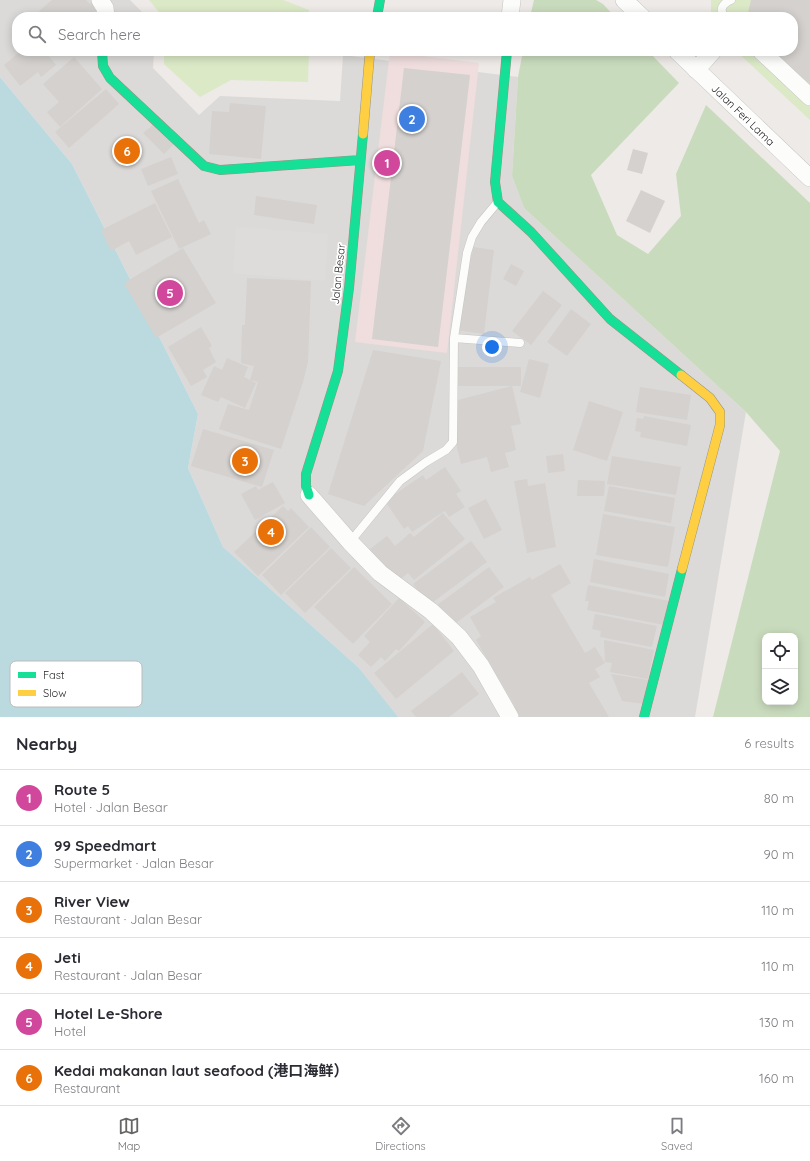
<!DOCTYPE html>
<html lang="en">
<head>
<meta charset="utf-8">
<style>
	:root { --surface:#fff; --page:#f7f7f7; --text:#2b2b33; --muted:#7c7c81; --line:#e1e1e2; --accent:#676665 }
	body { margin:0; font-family:Quicksand,"Noto Sans SC",sans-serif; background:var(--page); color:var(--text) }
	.controls { position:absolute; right:12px; bottom:12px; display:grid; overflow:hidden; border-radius:8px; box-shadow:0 2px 10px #0003 }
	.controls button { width:36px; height:36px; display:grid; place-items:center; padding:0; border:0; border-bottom:1px solid var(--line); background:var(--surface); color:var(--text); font:20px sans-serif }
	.you { position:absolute; left:492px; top:347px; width:14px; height:14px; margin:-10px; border:3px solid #fff; border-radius:50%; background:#1a73e8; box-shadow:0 0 0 6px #1a73e833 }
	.badge { display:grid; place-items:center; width:26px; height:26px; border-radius:50%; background:var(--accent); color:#fff; font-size:13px; font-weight:700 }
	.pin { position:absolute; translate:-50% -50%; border:2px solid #fff; box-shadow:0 1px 4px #0006 }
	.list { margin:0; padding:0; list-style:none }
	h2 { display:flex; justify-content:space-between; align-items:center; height:52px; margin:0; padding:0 16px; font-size:17px }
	h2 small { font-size:13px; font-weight:400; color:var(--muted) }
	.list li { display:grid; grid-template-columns:26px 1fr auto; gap:12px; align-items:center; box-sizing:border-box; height:56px; padding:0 16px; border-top:1px solid var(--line) }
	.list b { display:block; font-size:15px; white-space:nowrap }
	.list p { margin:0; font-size:13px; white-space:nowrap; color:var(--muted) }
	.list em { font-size:13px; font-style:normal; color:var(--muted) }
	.icon { flex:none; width:22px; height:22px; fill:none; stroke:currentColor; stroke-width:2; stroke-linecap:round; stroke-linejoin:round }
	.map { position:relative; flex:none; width:810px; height:717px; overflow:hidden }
	.search { position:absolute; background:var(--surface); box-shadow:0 2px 10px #0003; left:12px; right:12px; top:12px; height:44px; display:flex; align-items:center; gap:10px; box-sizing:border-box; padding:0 14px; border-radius:16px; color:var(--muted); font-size:15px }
	.sheet { height:388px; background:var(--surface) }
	nav { display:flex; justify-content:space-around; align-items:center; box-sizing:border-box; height:56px; border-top:1px solid var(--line); background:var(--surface); font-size:11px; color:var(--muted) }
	nav a { display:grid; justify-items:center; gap:2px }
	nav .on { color:var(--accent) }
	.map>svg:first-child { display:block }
	.residential { fill:#dcdad9 }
	.commercial { fill:#efdedd }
	.grass { fill:#dbe9c7 }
	.forest { fill:#c9dbbd; fill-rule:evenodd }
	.parking { fill:#dddcdb }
	.water { fill:#bbdadf }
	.building { fill:#d4d1ce }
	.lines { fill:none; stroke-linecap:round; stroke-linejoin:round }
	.lane-casing { stroke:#c6c5c3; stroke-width:9 }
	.street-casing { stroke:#c6c5c3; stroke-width:18 }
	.fast-casing { stroke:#969680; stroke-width:10 }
	.slow-casing { stroke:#969680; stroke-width:10 }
	.lane { stroke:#fcfcfb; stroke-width:8 }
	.street { stroke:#fcfcfb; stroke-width:17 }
	.fast { stroke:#16e098; stroke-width:9 }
	.slow { stroke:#ffcf43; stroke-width:9 }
	.labels { text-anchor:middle; stroke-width:3.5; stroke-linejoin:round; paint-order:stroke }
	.street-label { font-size:11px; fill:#1f1f1f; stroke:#fff }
	.key { fill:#fff; stroke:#bcbcbc; stroke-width:1 }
	.key-label { font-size:11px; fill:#1f1f1f }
</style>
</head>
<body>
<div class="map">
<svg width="810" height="717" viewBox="0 0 810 717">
	<rect width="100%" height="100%" fill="#edeae7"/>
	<path class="residential" d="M0 0H130L147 17H17V51H154L153 68 199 115 220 96 340 101 343 55 518 77 512 176 524 208 746 412 695 717H391L358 667 223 547 188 468 198 414 72 164 0 77Z"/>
	<path class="commercial" d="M390 52 479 63 447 353 355 342Z"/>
	<path class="grass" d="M149 0H283L309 10V17H163Z
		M711 0H810V120L736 51H793V17H711Z
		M164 51H309L308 82 231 80 200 97 164 64Z"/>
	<path class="forest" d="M534 0H596L603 4 615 17H530Z
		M523 51H648L679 83 591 175 617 235 648 254 681 216 676 174 706 105 810 203V717H713L780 451 746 412 524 208 512 176 518 77ZM765 636H795V702H765Z"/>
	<path class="parking" d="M236 227 328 234 325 281 233 273Z"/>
	<path class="water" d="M0 77 72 164 198 414 188 468 223 547 358 667 398 717H0Z"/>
	<path class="building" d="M52 0H86L90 4 94 0 102 17H44L39 11Z
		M751 0H810V84L770 51H793V17H747Z
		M21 51H45L56 65 41 77 38 72 20 86 4 65Z
		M74 57 102 89 60 127 47 112 59 102 43 84Z
		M404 68 470 75 438 347 372 339Z
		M106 89 119 104 69 148 55 132Z
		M230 103 266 106 261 159 209 154 212 111 229 112Z
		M154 124 174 144 164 154 143 133Z
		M633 149 648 153 642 174 627 170Z
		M171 157 178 174 148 186 141 169Z
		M178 179 199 223 204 220 211 234 179 249 151 191Z
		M641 190 665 201 650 233 626 221Z
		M256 196 317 205 314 224 254 215Z
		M155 203 172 237 136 255 129 241 111 251 101 230Z
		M473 247 494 250 484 334 456 330 466 254 472 255Z
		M183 248 216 303 156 338 124 283Z
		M511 264 524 271 516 286 503 279Z
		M247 278 311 281 308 362 303 382 281 449 219 429 228 404 249 410 258 382 250 380 256 383 245 408 221 397 218 402 201 395 214 366 222 370 227 358 248 367 244 377 250 380 254 366 241 363 242 325H245Z
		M543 291 562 305 531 345 512 331Z
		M571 309 591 324 567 356 547 342Z
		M201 327 212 346 209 348 216 362 203 370 207 377 191 386 168 347Z
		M373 350 441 361 423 451 364 506 328 494Z
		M529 359 549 364 540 398 520 392Z
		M452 367H521V386H452Z
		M512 386 521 424 511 426 516 450 505 453 509 467 491 472 487 457 461 464 452 427 450 402Z
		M640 387 691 395 687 420 636 412Z
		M589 401 623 412 607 461 573 450Z
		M644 416 691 425 687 446 640 437 641 432 635 431 637 418 643 419Z
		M203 429 274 450 262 487 191 466Z
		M563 454 565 471 548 473 546 456Z
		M612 456 681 467 676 495 607 484Z
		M445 467 461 491 456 494 465 507 449 517 445 511 412 532 408 526 404 529 385 501 423 475 426 480Z
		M527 479 528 486 545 483 556 547 527 553 514 481Z
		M578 480 605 481 604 496H577Z
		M273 482 285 503 255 520 241 494 256 486 258 490Z
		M609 486 675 498 671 523 604 511Z
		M486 499 502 530 484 539 468 508Z
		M283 506 288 511 291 508 309 527 258 576 234 552Z
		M443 513 465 539 414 580 408 573 398 581 366 552 387 536 395 546 410 533 414 537Z
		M603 514 675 527 668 567 596 555Z
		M311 527 330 547 281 595 262 575Z
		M471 541 487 562 429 605 413 584Z
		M331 548 351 568 305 613 285 593Z
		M594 559 669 574 665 597 590 582Z
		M560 564 571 583 551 595 585 653 595 647 605 663 595 669 600 677 589 683 609 717H518L512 708 515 706 476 640 481 636 470 617 496 602 493 598 530 577 532 580Z
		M354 567 392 604 353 644 314 607Z
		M489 567 504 587 452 626 437 605Z
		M588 585 669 601 664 625 587 610 589 601H585Z
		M399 598 425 622 399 651 396 649 385 661 381 657 371 667 358 655 370 642 364 636Z
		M595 614 657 626 652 647 600 637 601 631 592 629Z
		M433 624 454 651 396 699 374 673Z
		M604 640 654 650 648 679 610 672 612 663 605 662Z
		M462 672 479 694 449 717H416L411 711Z
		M611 674 648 680 645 704 622 701Z"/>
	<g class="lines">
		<g class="lane-casing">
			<path id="lane" d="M725 17C718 10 723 3 731 0
				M497 203 481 222 472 237 467 253 454 338 520 343
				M350 542 400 481 426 462 446 450 453 442 454 338"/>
		</g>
		<g class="street-casing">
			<path id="street" d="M100 0 105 8 106 17
				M624 0 642 17
				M510 17 512 0
				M677 51 810 178
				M761 51 810 97
				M696 70 713 51
				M309 495 350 542 380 573 431 611 459 637 481 666 510 717"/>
		</g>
		<g class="fast-casing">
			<path id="fast" d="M377 17 380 0
				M102 51 103 66 110 78 204 166 220 170 360 160
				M507 51 495 182 498 202 531 232 610 319 681 375
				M309 495 306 486V474L338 371 349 288 363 134
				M644 717 682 569"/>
		</g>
		<g class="slow-casing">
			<path id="slow" d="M363 134 370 51
				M681 375 710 398 720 412V425L682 569"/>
		</g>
		<use href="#lane" class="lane"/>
		<use href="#street" class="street"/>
		<use href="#fast" class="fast"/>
		<use href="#slow" class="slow"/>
	</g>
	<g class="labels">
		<g class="street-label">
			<text transform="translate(743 115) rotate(44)" y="4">Jalan Feri Lama</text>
			<text transform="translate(338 274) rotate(-84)" y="4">Jalan Besar</text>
		</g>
	</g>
	<rect x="10" y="661" width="132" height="46" rx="6" class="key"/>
	<rect x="18" y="672" width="18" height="6" fill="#16e098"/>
	<rect x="18" y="690" width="18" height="6" fill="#ffcf43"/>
	<g class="key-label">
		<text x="43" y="679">Fast</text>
		<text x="43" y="697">Slow</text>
	</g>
</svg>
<div class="controls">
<button><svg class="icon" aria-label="locate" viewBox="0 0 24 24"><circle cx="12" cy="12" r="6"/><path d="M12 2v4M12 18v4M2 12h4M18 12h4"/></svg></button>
<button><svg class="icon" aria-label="layers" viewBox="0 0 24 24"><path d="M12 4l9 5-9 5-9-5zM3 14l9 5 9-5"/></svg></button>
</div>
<div class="you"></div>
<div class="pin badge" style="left:387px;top:163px;background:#d1479c">1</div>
<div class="pin badge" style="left:412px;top:119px;background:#3f7fe0">2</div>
<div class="pin badge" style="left:245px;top:461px;background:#e8710a">3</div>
<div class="pin badge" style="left:271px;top:532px;background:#e8710a">4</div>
<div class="pin badge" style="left:170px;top:293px;background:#d1479c">5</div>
<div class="pin badge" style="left:127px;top:151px;background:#e8710a">6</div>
<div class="search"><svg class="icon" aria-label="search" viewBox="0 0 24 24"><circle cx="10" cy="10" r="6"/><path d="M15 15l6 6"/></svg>Search here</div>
</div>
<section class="sheet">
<h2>Nearby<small>6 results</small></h2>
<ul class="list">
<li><span class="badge" style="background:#d1479c">1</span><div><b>Route 5</b><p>Hotel · Jalan Besar</p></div><em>80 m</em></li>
<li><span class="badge" style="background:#3f7fe0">2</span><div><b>99 Speedmart</b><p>Supermarket · Jalan Besar</p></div><em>90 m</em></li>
<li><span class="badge" style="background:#e8710a">3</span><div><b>River View</b><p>Restaurant · Jalan Besar</p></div><em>110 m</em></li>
<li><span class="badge" style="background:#e8710a">4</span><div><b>Jeti</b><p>Restaurant · Jalan Besar</p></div><em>110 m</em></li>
<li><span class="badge" style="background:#d1479c">5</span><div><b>Hotel Le-Shore</b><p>Hotel</p></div><em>130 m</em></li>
<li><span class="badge" style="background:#e8710a">6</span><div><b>Kedai makanan laut seafood (港口海鲜）</b><p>Restaurant</p></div><em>160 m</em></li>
</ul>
</section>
<nav>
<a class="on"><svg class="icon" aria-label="map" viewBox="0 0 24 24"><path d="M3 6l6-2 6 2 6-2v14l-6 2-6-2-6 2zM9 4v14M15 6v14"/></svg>Map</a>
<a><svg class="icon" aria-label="directions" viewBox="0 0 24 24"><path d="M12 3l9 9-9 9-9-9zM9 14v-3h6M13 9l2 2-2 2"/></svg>Directions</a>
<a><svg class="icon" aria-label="saved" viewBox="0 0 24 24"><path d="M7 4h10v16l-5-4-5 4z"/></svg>Saved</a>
</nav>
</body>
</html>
